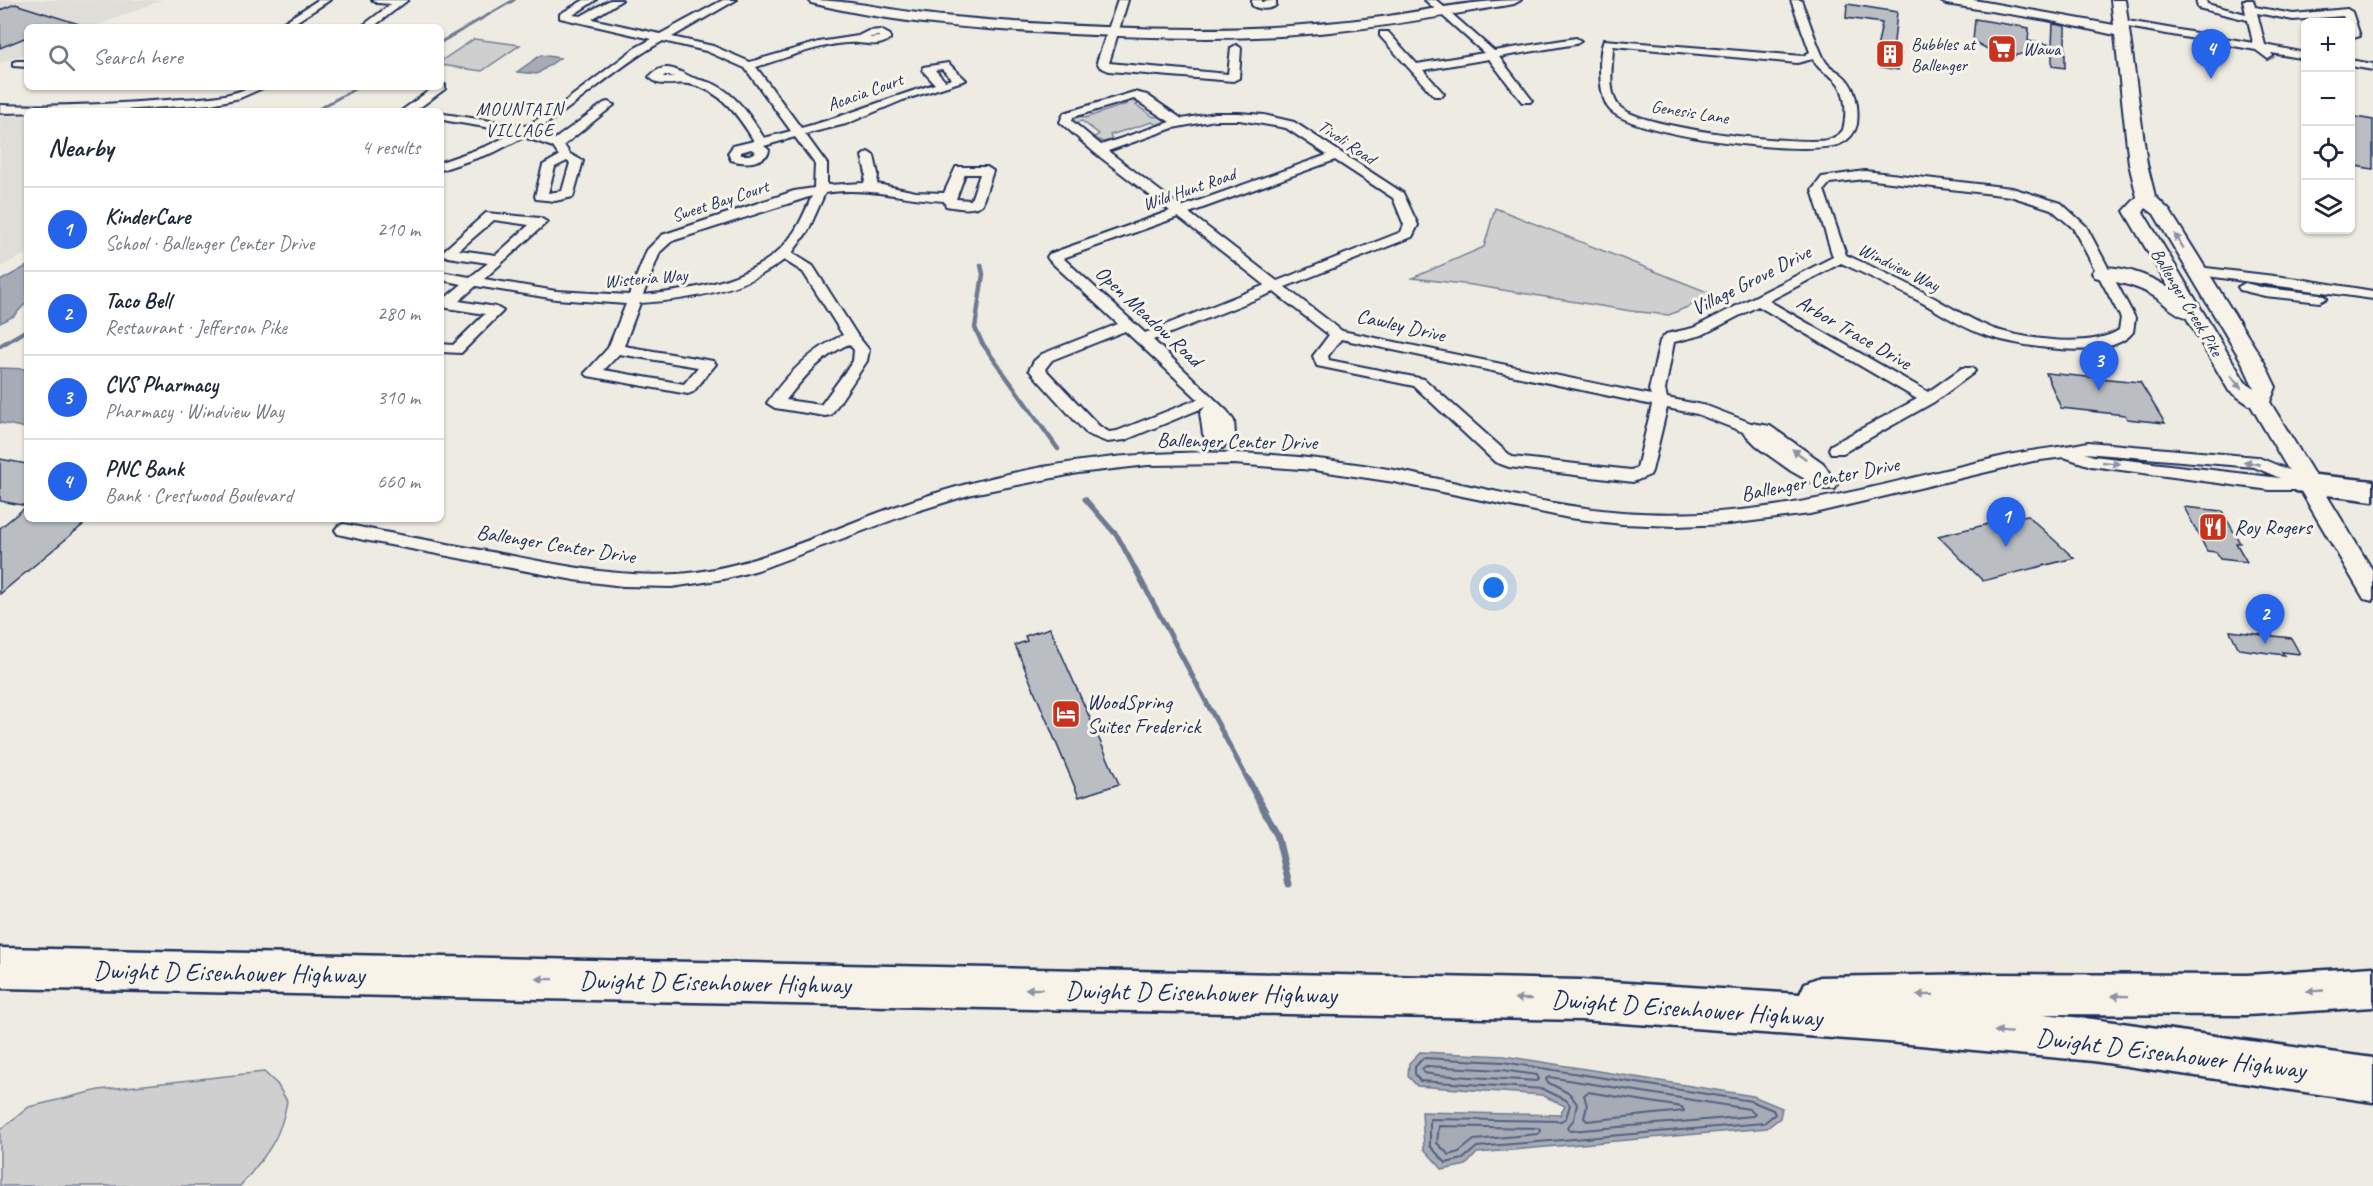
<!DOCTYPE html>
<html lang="en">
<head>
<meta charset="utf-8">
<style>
	:root { --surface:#fff; --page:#f6f6f7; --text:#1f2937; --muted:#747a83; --line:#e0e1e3; --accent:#2563eb }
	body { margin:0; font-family:Caveat,sans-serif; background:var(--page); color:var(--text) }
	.controls { position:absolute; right:18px; top:18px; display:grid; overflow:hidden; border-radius:9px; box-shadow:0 2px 4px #0004 }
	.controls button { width:54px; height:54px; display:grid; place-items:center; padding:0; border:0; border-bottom:2px solid var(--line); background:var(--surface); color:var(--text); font:30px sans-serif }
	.you { position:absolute; left:1494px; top:588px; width:21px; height:21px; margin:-15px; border:4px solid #fff; border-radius:50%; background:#1a73e8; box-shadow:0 0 0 9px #1a73e833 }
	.badge { display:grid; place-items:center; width:39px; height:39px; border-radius:50%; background:var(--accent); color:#fff; font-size:20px; font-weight:700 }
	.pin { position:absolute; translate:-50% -50px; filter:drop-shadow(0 2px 3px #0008) }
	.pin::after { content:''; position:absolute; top:32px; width:21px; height:18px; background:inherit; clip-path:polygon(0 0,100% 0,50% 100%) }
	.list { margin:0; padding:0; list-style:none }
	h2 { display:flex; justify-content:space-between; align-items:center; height:78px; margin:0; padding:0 24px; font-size:26px }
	h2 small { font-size:20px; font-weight:400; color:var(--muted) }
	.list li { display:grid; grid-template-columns:39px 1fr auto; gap:18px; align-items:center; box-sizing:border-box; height:84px; padding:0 24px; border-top:2px solid var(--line) }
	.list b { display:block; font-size:22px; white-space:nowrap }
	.list p { margin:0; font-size:20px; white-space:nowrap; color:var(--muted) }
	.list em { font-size:20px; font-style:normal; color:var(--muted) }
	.icon { flex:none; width:33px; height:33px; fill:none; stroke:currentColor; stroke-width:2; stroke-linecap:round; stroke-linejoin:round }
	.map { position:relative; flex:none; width:2373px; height:1186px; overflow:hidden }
	.search { position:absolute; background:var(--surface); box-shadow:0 2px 4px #0004; left:24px; top:24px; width:420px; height:66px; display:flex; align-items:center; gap:15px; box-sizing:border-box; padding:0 21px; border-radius:9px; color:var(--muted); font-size:22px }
	.panel { position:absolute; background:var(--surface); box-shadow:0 2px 4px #0004; left:24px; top:108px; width:420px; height:414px; border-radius:9px }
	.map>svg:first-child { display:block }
	.built { fill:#deddd8 }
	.green { fill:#cfcfcf; stroke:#757f96; stroke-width:1.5 }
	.water { fill:#a6abb5; stroke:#6e7992; stroke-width:1.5 }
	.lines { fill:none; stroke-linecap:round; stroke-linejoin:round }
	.shore { stroke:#536181; stroke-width:2 }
	.stream-far3 { stroke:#6e7992; stroke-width:3 }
	.stream-far2 { stroke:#6e7992; stroke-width:4.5 }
	.stream-far1 { stroke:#6e7992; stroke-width:5 }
	.stream { stroke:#6e7992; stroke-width:7 }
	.building { fill:#babdc2; stroke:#1b2f5e; stroke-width:1.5 }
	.street-casing { stroke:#1b2f5e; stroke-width:4 }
	.secondary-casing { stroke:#1b2f5e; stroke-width:4 }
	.highway-casing { stroke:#1b2f5e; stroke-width:5 }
	.street { fill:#f7f3e8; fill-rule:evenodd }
	.secondary { fill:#f7f3e8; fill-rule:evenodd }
	.highway { fill:#f7f3e8; fill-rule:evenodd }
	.oneway { fill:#8991a3 }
	.labels { text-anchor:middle; stroke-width:6; stroke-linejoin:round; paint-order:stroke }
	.far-poi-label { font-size:18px; fill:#1b2f5e; stroke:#f7f3e8; text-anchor:start }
	.far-street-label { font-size:18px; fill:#1b2f5e; stroke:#f7f3e8 }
	.far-neighbourhood-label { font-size:18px; letter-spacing:1.5px; fill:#1b2f5e; stroke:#f7f3e8 }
	.street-label { font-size:21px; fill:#1b2f5e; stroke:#f7f3e8 }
	.poi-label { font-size:21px; fill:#1b2f5e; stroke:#f7f3e8; text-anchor:start }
	.near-street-label { font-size:26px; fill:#1b2f5e; stroke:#f7f3e8 }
</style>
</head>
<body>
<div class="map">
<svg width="2373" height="1186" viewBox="0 0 2373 1186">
	<rect width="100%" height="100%" fill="#eeebe2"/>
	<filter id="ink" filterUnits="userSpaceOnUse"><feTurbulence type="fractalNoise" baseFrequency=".0167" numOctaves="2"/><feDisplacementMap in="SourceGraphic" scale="12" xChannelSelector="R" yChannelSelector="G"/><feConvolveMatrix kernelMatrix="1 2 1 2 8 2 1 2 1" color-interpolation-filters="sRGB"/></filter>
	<g filter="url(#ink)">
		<path class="built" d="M0 0H162L93 27H27V53L0 63Z
			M0 116H27V253L0 267Z"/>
		<path class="green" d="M474 39 520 45 482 71 441 65V61Z
			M1131 99 1142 102 1136 105 1154 117 1161 115 1166 119 1164 122 1157 125 1152 122 1110 135 1112 140 1103 142 1093 138 1099 134 1082 121 1074 123 1072 121V119L1078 115 1085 118 1127 104 1123 101Z
			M1495 208 1715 295 1669 315 1631 311 1472 285 1412 278 1484 247Z
			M264 1072 277 1084 287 1101C281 1139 265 1157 240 1186H0V1130L29 1107 99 1090Z"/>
		<path class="water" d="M541 55 560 58 537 74 517 72Z
			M27 266V302L14 316 0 323V281Z
			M0 368 27 369V428L0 423Z
			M1420 1052 1504 1056 1753 1096 1782 1108 1780 1118 1767 1128 1477 1153 1466 1165 1443 1170 1424 1149 1422 1112 1560 1115 1565 1106 1542 1095 1417 1086 1408 1076 1409 1063Z"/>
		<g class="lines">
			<path class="shore" d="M1423 1058 1503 1062 1751 1101 1773 1110 1775 1114 1764 1123 1477 1147 1463 1159 1446 1163 1430 1146V1119L1561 1121 1566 1118 1570 1105 1566 1100 1543 1089 1420 1081 1415 1074V1067Z
				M1426 1066 1502 1070 1537 1075 1539 1079 1536 1081 1437 1075 1424 1073 1422 1069Z
				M1549 1077 1749 1109 1755 1114 1753 1116 1570 1131 1567 1128 1574 1119 1577 1104 1570 1094 1547 1082 1546 1079Z
				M1588 1092 1682 1107 1684 1111 1587 1121 1584 1118 1587 1106 1584 1095Z
				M1439 1126 1538 1128 1541 1131 1538 1134 1474 1140 1459 1152 1449 1155 1437 1143Z"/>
			<path class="stream-far3" d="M441 42 514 0
				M315 111 358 87"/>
			<path class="stream-far2" d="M981 265 983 274 975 328 982 343 1058 449
				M0 346 27 330"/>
			<path class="stream-far1" d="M1085 499 1118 537 1249 782"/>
			<path class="stream" d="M1248 780 1277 834 1289 884"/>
		</g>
		<path class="building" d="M15 4 79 24V27H27V37L0 48V10Z
			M1847 4 1897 12 1893 52 1901 53 1898 70 1880 67 1882 55 1876 54 1882 23 1846 18Z
			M1975 19 2029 28 2028 41 2052 45 2053 24 2065 26V68L2052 66V47L2004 58 1973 41Z
			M2350 116 2373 120V169L2350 165Z
			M2046 373 2140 382 2165 423 2127 419 2125 415 2061 408Z
			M0 459 27 464V519H90L0 594V528L27 506 0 501Z
			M2184 507 2222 511 2240 543H2236L2247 562 2220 559 2216 552 2207 551Z
			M2027 515 2074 558 1983 581 1938 536Z
			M1050 628 1119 784 1079 797 1015 645 1027 641 1025 636Z
			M2230 631 2291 638 2300 654 2282 652 2284 655 2239 649Z"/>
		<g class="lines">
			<g class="street-casing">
				<path id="street" d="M318 0H330L288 27H276Z
					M372 0H408L373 27H361L391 4 377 3Z
					M584 0H596L573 15 581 16 610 0H622L592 19 660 34 723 0H736L672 37 713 46 750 62 819 42 858 36 868 31 881 30 890 35V39C879 47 871 44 858 43 831 40 783 59 756 67L801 128C847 116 890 97 935 84L923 71V67L948 63 966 80 903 100 846 124 805 134 827 164V185L864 183 866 174 862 156 868 152 874 156 878 174 877 184 916 192 944 193 956 167H987L993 171 982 204C974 211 957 208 946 206L944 201C904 199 865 186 825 193L808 231 792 253 813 266 857 335 869 350 867 361 831 415 825 416 775 408 767 403C787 374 811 350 843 335L803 272 784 260C744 291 688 300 640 303L624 346 713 361 716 364 693 392 688 394 588 376 585 373 588 370 608 348 626 304 556 299 476 286 459 301 496 307 503 311 461 353 441 352V344L453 345 485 314 441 307V299H444L462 284 441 280V272L470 277 488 263 448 257 441 253 486 213 540 218 547 222 484 279 556 291 629 295 647 250 662 235 794 191 814 188 815 164 795 137 764 146 769 150 768 154C758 164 744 164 731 160L728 153 733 146 754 141C738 115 721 90 689 84 679 82 668 86 657 83L649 77C664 61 676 70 691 77 699 80 706 81 714 84 737 95 751 117 764 138L791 131 745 68 706 51 663 41C617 66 579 104 534 132L555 139 604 103 608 102 614 105 564 145 570 154 583 161 573 197 555 201 536 199 535 196 543 165 559 156 553 147 524 137 495 152 441 170V162L487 146 516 132 448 121 444 120V114L526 126 555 109 635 48 652 39 560 18V14ZM871 37 879 36V37L869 38ZM942 69 952 79 945 81 935 70ZM665 75 675 77H663ZM751 149 756 152 749 155H741V152ZM567 161 570 163 562 191 548 193 555 167ZM965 174H980L971 200 956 199ZM812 196C805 212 797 231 785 244 754 280 688 291 643 295L660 252 672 241ZM494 220 529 225 496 255 459 250ZM849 344 854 350 853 361 821 405 786 400C804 377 822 356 849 344ZM619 354 698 367 684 384 604 370Z
					M1118 0H1128L1109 63 1228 74 1231 48 1236 45 1241 48 1239 78 1233 81 1109 71 1100 67 1097 62Z
					M1252 0H1262V2L1276 0V5C1271 10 1257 10 1252 5Z
					M1425 0H1436L1494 51 1576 38 1581 41 1576 44 1499 57 1532 100 1530 102H1522L1489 59 1423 70 1444 94 1442 96H1434L1380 36V32H1388L1417 64 1484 53Z
					M1791 0H1801C1809 20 1815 40 1824 59 1828 67 1835 69 1841 74 1856 85 1859 107 1857 124 1855 133 1849 140 1840 144 1807 157 1634 136 1610 110 1598 98 1598 54 1604 40L1803 56 1810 52ZM1613 46 1797 63 1813 59C1818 70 1826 72 1834 79 1847 90 1847 115 1843 130 1839 135 1834 138 1828 140 1796 145 1636 129 1618 105 1607 90 1613 62 1613 46Z
					M2196 0H2206L2207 4 2246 14 2243 0H2253L2255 7 2293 14 2347 9 2352 12 2360 36 2350 39V22H2345L2343 16 2293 20 2257 13 2265 45 2306 53V59L2271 53 2273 56 2268 59 2256 50 2122 26 2117 23 2122 20 2253 43 2248 20 2198 8Z
					M2350 60 2373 64V70L2350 66Z
					M17 61H27V67L13 66V62Z
					M441 84 445 85V89L415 111H401L434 87H441Z
					M250 87H265L240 98 211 104 107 111 0 113V105C56 107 112 104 167 100 195 98 224 99 250 87Z
					M1134 92 1147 95 1182 119 1215 113H1239L1264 115 1294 122 1403 193 1418 225 1412 237 1285 287 1342 331 1651 395 1649 390 1660 341 1666 334 1693 328 1833 257 1812 190 1822 177 1865 171 2012 188 2061 203 2086 226 2135 318 2133 332C2109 363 2018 346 1984 335 1961 327 1941 313 1919 301 1894 288 1868 275 1841 263L1769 301 1928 392 1962 368H1972L1975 371 1972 374 1934 402 1843 453H1831L1829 449 1831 445 1917 399 1758 306 1702 335 1674 342 1665 390 1667 398 1707 406 1751 423 1770 426 1823 463 1837 485 1835 489H1823L1791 471 1760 449 1743 432 1697 414 1667 408 1652 471 1650 475 1633 482 1509 467 1495 462 1414 386 1317 366 1313 356 1329 335 1274 292 1153 340 1227 411 1234 421 1235 435 1223 448H1211L1203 434 1200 413 1205 407 1125 440 1107 442 1087 434 1029 370 1034 361 1042 354 1118 324 1049 260 1047 257 1049 254 1170 211 1095 153 1060 122 1064 113ZM1134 99 1170 122 1101 145 1072 121 1073 117ZM1215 120H1239L1286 128 1327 155 1181 207 1108 151 1173 128ZM1335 160 1393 198 1404 225 1401 232 1277 281 1189 213ZM1865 179 2010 196 2051 209 2073 228 2121 318 2119 330C2091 349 2025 339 1994 329 1970 320 1948 305 1925 293 1899 279 1873 267 1846 255L1824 190 1830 183ZM1178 217 1265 285 1145 333 1063 258ZM1125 331 1198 399 1117 431 1109 432 1099 426 1045 369 1052 360ZM1341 339 1652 405 1637 468 1631 470 1512 457 1424 379 1329 360 1328 356Z
					M2198 267 2299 279 2373 291V299L2193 274 2191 271Z
					M2245 283 2265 288 2320 294 2327 298 2320 302 2265 296 2240 290 2238 287Z
					M2088 442 2257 457 2313 480 2315 484 2313 488 2307 490H2270L2091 466 2064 457 2033 461 1810 514 1729 524 1676 526 1622 524 1569 518 1394 482 1314 470 1234 464 1148 465 1078 473 972 494 914 512 758 570 724 579 672 587 623 586 574 580 364 540 338 534 335 530 338 526 344 524C397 535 449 544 502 554 566 566 632 581 697 572 768 562 833 528 900 505 981 476 1068 459 1153 454 1233 449 1315 456 1394 470 1470 484 1544 506 1622 512 1760 522 1869 487 2000 457 2029 450 2059 448 2088 442ZM2085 453 2254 467 2280 478 2093 456Z"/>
			</g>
			<g class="secondary-casing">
				<path id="secondary" d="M809 0C854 0 898 12 943 16 1027 24 1112 29 1197 29 1259 29 1321 25 1382 17 1429 10 1474 0 1521 0L1514 4C1453 14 1392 26 1330 32 1244 41 1158 38 1072 34 984 30 896 24 811 3Z
					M1939 0H1974L2114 25 2111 0H2125L2147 164 2155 196 2170 211 2264 362 2276 387 2270 402 2373 571V601L2364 599 2251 406 2229 391 2186 317C2173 314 2162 300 2150 294 2132 284 2114 282 2095 277L2092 273 2095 269C2118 263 2150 276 2169 288L2124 211 2137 197 2129 164 2115 35 2047 20 1946 4ZM2146 208 2154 214 2242 362 2254 388 2245 382 2143 212Z"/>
			</g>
			<g class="highway-casing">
				<path id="highway" d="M2307 474 2373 481V501L2296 491 2292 484 2296 477Z
					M0 948 1581 980 1800 994 1805 983 1820 977 1981 974 2247 975 2373 967V1007L2247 1015 2042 1014 2093 1019 2373 1058V1102L2093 1061 1888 1042 1581 1020 0 988Z"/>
			</g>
			<use href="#street" class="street"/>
			<use href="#secondary" class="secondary"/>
			<use href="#highway" class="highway"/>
		</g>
		<defs><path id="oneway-solid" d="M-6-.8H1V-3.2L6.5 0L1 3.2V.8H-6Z" transform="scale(1.5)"/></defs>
		<g class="oneway">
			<use href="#oneway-solid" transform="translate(2179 241) rotate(-122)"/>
			<use href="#oneway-solid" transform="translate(2236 382) rotate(51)"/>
			<use href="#oneway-solid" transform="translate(1799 454) rotate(-144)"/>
			<use href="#oneway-solid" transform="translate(2111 463) rotate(6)"/>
			<use href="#oneway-solid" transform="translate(2252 463) rotate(-169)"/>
			<use href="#oneway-solid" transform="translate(545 979) rotate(-179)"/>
			<use href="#oneway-solid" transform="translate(1034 989) rotate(-179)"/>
			<use href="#oneway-solid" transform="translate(2315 991) rotate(177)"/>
			<use href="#oneway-solid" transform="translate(1925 995) rotate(179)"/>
			<use href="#oneway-solid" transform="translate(2120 996) rotate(-179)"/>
			<use href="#oneway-solid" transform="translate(1523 999) rotate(-179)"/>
			<use href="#oneway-solid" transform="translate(2003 1032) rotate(-175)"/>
		</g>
	</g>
	<defs>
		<g id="supermarket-square" transform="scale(1.5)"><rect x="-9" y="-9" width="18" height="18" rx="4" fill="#c8321e" stroke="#f7f3e8"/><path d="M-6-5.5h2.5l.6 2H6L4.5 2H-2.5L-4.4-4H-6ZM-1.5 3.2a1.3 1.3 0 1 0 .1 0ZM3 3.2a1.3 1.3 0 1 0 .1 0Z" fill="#fff"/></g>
		<g id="building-square" transform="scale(1.5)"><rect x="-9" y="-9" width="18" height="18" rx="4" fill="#c8321e" stroke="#f7f3e8"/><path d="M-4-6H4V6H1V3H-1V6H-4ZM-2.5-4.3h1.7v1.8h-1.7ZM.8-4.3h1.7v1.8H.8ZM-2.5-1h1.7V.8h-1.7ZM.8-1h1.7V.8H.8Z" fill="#fff"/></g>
		<g id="restaurant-square" transform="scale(1.5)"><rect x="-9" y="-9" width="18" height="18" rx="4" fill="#c8321e" stroke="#f7f3e8"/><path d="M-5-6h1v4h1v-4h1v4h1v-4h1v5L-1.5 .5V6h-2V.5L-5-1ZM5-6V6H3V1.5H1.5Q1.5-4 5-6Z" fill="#fff"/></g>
		<g id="hotel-square" transform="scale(1.5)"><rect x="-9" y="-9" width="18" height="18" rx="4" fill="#c8321e" stroke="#f7f3e8"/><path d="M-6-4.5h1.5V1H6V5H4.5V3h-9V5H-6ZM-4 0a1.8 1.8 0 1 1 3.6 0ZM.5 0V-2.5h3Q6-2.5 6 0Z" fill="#fff"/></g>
	</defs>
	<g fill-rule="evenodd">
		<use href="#supermarket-square" x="2002" y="49"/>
		<use href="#building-square" x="1890" y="54"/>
		<use href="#restaurant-square" x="2213" y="527"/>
		<use href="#hotel-square" x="1066" y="714"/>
	</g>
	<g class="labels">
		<g class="far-poi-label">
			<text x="1911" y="50">Bubbles at<tspan x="1911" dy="21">Ballenger</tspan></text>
			<text x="2023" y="55">Wawa</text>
		</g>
		<g class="far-street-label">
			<text transform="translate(865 92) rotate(-20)" y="6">Acacia Court</text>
			<text transform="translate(1690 112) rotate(9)" y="6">Genesis Lane</text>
			<text transform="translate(1347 142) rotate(34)" y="6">Tivoli Road</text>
			<text transform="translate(1189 189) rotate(-19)" y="6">Wild Hunt Road</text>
			<text transform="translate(720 201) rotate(-18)" y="6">Sweet Bay Court</text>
			<text transform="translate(1899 267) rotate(26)" y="6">Windview Way</text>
			<text transform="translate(646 278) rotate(-5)" y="6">Wisteria Way</text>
			<text transform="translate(2187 302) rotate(59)" y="6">Ballenger Creek Pike</text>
		</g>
		<g class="far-neighbourhood-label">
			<text x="520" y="115">MOUNTAIN<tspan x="520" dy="21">VILLAGE</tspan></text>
		</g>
		<g class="street-label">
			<text transform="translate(1751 280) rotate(-27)" y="7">Village Grove Drive</text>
			<text transform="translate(1149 316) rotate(43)" y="7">Open Meadow Road</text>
			<text transform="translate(1401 325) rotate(13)" y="7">Cawley Drive</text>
			<text transform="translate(1854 332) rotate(30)" y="7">Arbor Trace Drive</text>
			<text transform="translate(1237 441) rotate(1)" y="7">Ballenger Center Drive</text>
			<text transform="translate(1820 479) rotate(-11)" y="7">Ballenger Center Drive</text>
			<text transform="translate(556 544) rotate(9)" y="7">Ballenger Center Drive</text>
		</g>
		<g class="poi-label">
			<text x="2234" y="534">Roy Rogers</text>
			<text x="1087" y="709">WoodSpring<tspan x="1087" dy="24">Suites Frederick</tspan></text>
		</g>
		<g class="near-street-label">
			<text transform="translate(229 972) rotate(1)" y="9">Dwight D Eisenhower Highway</text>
			<text transform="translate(715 982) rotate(1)" y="9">Dwight D Eisenhower Highway</text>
			<text transform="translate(1201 992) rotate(1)" y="9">Dwight D Eisenhower Highway</text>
			<text transform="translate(1687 1008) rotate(4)" y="9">Dwight D Eisenhower Highway</text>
			<text transform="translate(2171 1053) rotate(7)" y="9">Dwight D Eisenhower Highway</text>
		</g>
	</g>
</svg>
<div class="controls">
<button>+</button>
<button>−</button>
<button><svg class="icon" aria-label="locate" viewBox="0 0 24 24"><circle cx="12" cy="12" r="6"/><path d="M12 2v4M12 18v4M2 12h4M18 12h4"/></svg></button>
<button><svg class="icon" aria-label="layers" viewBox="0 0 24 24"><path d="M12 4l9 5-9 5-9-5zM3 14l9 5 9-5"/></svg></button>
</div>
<div class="you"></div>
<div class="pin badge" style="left:2006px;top:547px">1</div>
<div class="pin badge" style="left:2265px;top:644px">2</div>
<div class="pin badge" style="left:2099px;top:391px">3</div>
<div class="pin badge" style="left:2211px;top:79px">4</div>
<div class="search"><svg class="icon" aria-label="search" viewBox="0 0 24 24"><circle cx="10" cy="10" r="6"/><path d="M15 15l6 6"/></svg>Search here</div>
<section class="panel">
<h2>Nearby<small>4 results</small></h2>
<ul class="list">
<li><span class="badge">1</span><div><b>KinderCare</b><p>School · Ballenger Center Drive</p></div><em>210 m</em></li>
<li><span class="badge">2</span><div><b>Taco Bell</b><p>Restaurant · Jefferson Pike</p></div><em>280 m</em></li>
<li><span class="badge">3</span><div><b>CVS Pharmacy</b><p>Pharmacy · Windview Way</p></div><em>310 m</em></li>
<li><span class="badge">4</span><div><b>PNC Bank</b><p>Bank · Crestwood Boulevard</p></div><em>660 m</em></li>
</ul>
</section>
</div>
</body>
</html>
